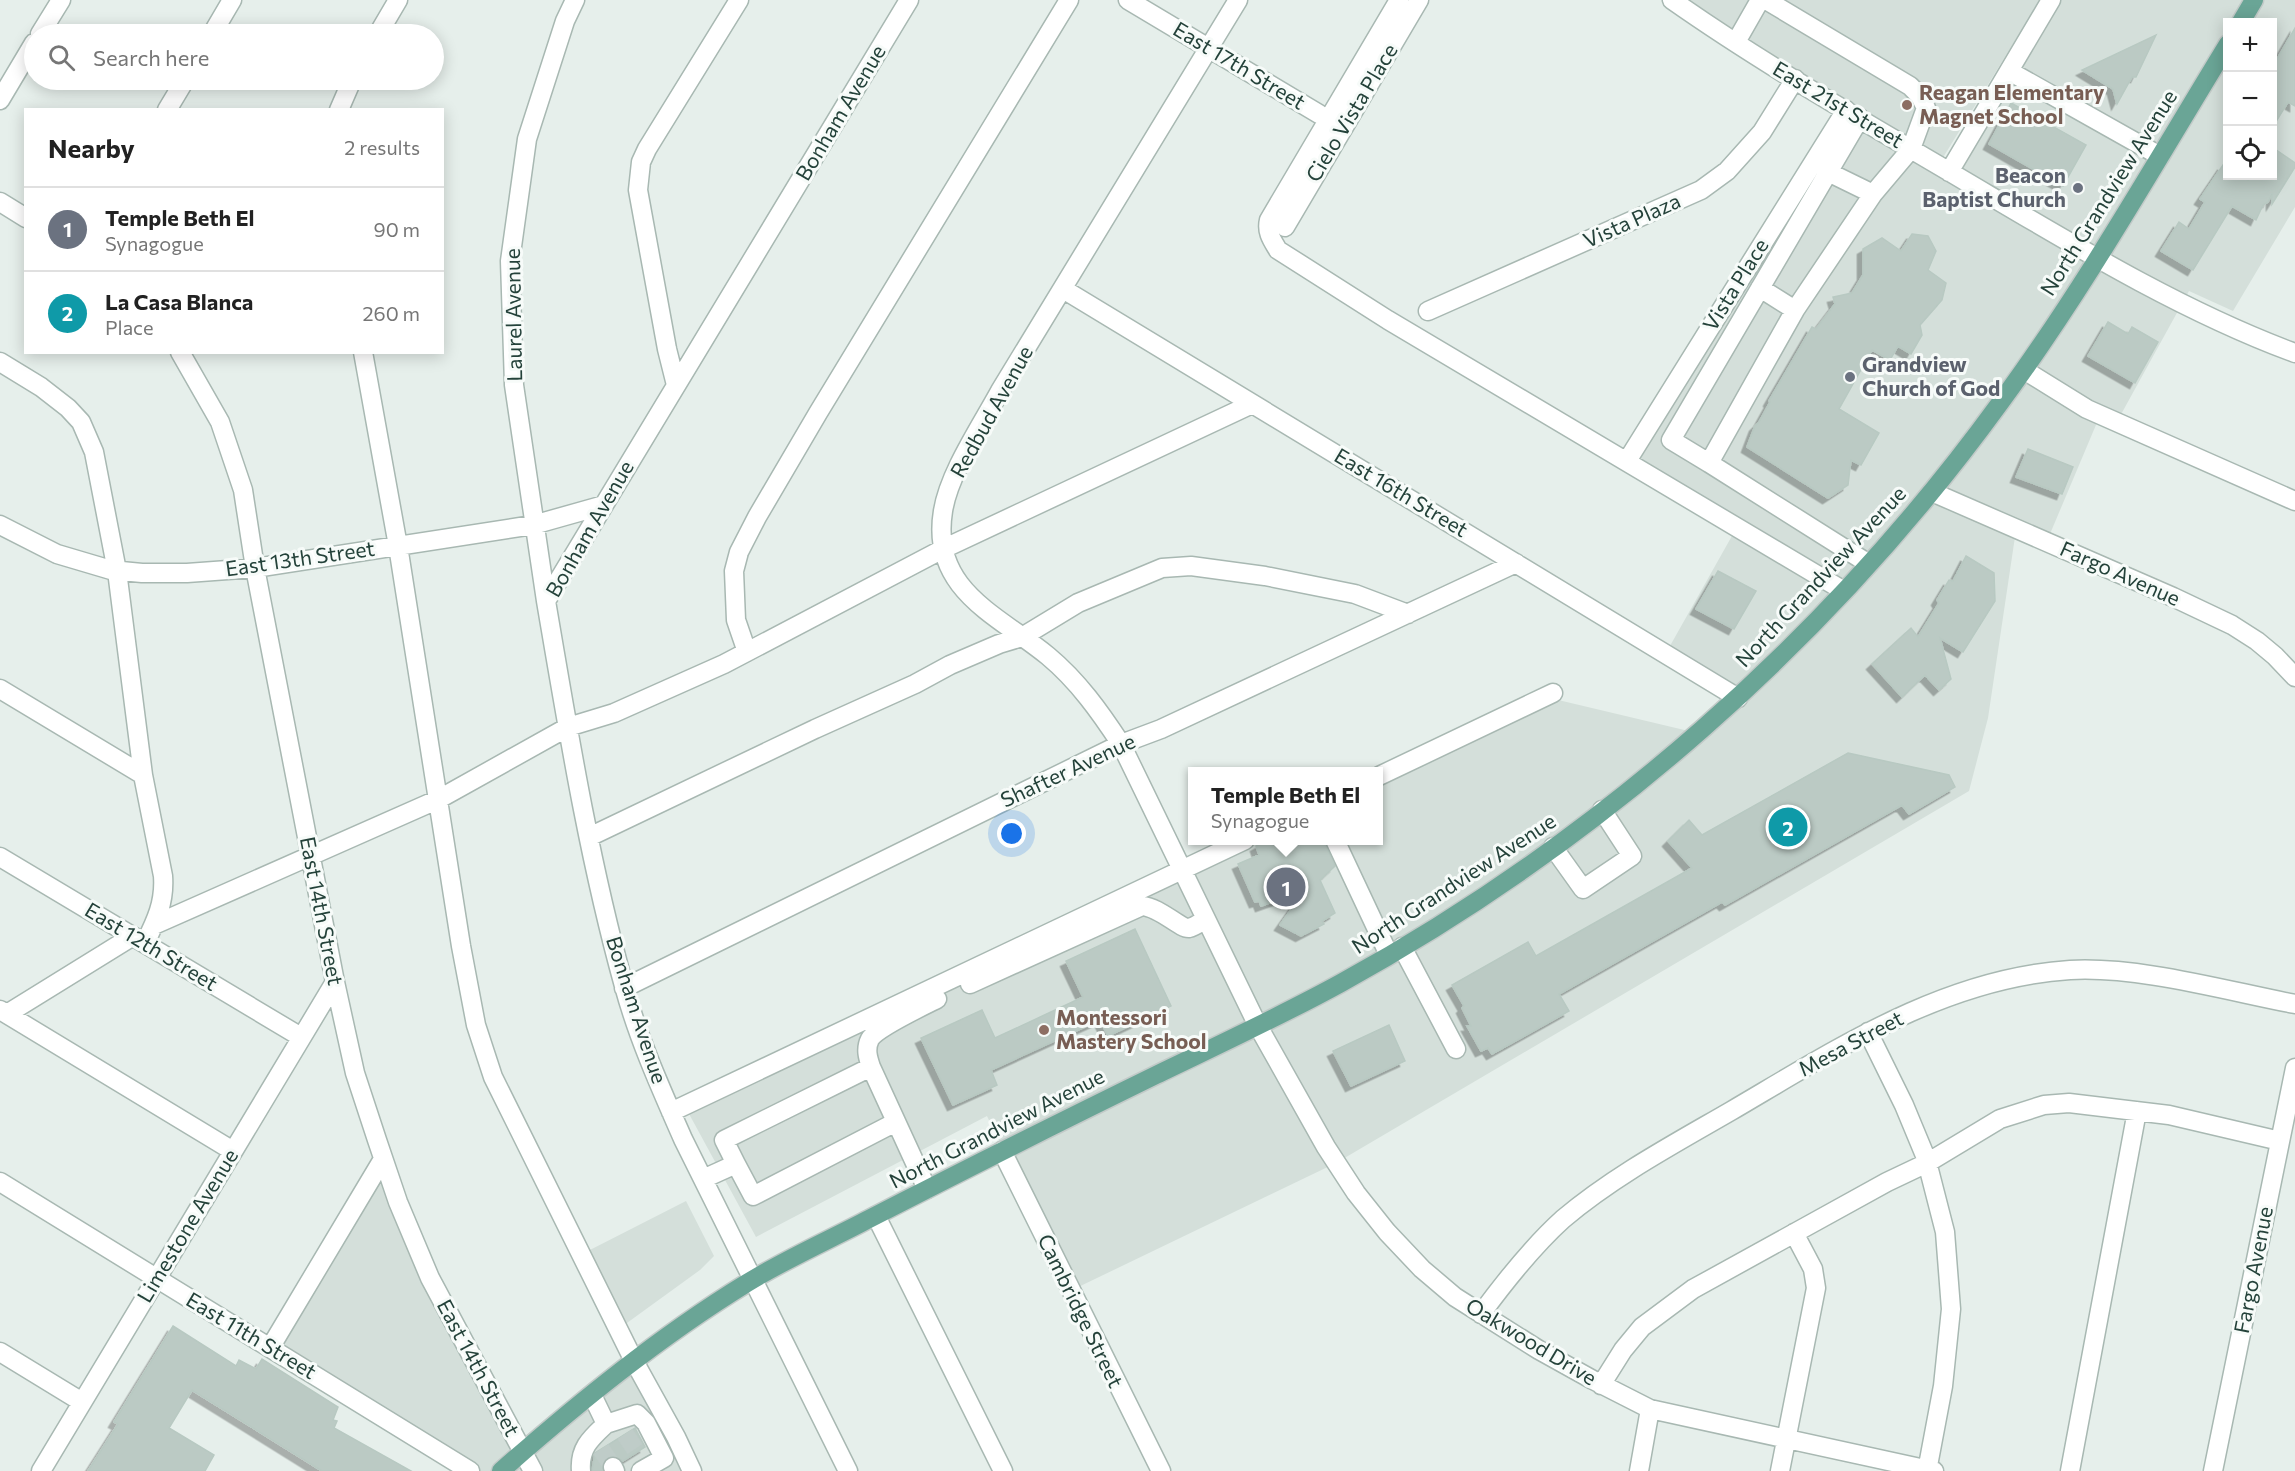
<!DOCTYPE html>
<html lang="en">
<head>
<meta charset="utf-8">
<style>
	:root { --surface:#fff; --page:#f2f2f2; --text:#222; --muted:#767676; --line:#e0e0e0; --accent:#b45309 }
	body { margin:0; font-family:Commissioner,sans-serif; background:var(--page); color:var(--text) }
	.controls { position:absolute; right:18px; top:18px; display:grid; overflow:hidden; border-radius:0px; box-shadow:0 3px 15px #0003 }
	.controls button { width:54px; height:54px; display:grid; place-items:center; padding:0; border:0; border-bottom:2px solid var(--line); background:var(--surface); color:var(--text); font:30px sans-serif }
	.you { position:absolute; left:1012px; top:834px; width:21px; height:21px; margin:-15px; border:4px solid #fff; border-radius:50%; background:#1a73e8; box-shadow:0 0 0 9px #1a73e833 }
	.badge { display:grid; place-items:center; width:39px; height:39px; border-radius:50%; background:var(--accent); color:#fff; font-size:20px; font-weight:700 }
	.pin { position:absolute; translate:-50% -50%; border:3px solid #fff; box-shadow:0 2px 6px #0006 }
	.popup { position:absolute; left:1188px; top:767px; width:195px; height:78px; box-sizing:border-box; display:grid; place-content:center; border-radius:0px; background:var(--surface); filter:drop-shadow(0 2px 4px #0005); font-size:20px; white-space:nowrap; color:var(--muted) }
	.popup b { font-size:22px; color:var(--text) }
	.popup::after { content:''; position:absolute; left:50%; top:100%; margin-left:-12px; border:12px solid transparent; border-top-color:var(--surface) }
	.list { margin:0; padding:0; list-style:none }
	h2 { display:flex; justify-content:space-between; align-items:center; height:78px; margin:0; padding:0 24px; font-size:26px }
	h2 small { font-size:20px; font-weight:400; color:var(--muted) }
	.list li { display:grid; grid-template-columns:39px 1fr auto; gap:18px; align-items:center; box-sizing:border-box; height:84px; padding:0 24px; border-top:2px solid var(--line) }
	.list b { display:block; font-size:22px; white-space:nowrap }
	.list p { margin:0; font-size:20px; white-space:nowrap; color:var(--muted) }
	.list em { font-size:20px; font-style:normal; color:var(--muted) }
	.icon { flex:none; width:33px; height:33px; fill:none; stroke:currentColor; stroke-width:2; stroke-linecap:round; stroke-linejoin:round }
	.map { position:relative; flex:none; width:2295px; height:1471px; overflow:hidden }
	.search { position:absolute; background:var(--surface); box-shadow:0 3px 15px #0003; left:24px; top:24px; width:420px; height:66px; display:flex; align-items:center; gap:15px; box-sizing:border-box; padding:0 21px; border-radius:33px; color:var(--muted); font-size:22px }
	.panel { position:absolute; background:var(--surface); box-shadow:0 3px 15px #0003; left:24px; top:108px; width:420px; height:246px; border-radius:0px }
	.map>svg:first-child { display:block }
	.built { fill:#d4dfda; fill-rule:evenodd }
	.building { fill:#bbcac4; stroke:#b8c9c2; stroke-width:1.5; filter:url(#shadow) }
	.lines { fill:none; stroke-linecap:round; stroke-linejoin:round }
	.minor-tunnel { stroke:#bfccc8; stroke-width:18; stroke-dasharray:18 9; stroke-linecap:butt }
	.minor-casing { stroke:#a8b8b2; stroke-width:21 }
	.major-casing { stroke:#c2cac8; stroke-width:21 }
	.minor { stroke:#fff; stroke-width:18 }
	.major { stroke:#6aa596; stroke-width:18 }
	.education-dot { fill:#8d6e63; stroke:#f7fbf9; stroke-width:2 }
	.worship-dot { fill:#6b7280; stroke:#f7fbf9; stroke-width:2 }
	.labels { text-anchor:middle; stroke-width:6; stroke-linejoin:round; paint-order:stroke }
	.street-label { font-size:21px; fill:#24423a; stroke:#f7fbf9 }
	.education-label { font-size:21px; font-weight:bold; fill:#785e54; stroke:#f7fbf9; text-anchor:start }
	.worship-label { font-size:21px; font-weight:bold; fill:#5b616d; stroke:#f7fbf9; text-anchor:end }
</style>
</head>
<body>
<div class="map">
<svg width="2295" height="1471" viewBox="0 0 2295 1471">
	<defs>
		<filter id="shadow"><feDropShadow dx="-5.5" dy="5.5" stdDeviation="0" flood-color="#0004"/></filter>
	</defs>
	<rect width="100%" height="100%" fill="#e6efeb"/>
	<path class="built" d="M1684 0H2040L1939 164 1952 172 2056 0H2295V207L2233 311 2189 291 2119 418 2101 413 2047 541 2016 530 1988 718 1969 791 1336 1163 1070 1291 987 1116 756 1237 688 1112 1257 841 1379 840V783L1554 699 1697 733 1738 698 1666 653 1737 527 1631 460 1844 108ZM2228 22H2272V176H2228Z
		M386 1169 523 1451 634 1361 689 1471H470L277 1352Z
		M686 1201 714 1256 700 1270 620 1328 584 1253Z"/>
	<path class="building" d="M2295 28V106L2288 102 2272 128V68Z
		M2156 35 2136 77H2132L2117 104 2113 89 2082 70Z
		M2011 103 2086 145 2063 186 1989 144Z
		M2272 147 2295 163V167L2272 204V194L2268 202 2263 205 2256 220 2232 206 2193 270 2161 251 2179 222 2189 229 2205 202 2200 199 2223 165 2228 168V176H2240L2248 180 2251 176H2272Z
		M1912 234 1928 236 1936 251 1928 270 1946 283 1942 300 1920 325 1922 335 1911 354 1898 346 1890 360 1872 350 1839 409 1879 433 1861 465 1851 460 1848 485 1828 498 1747 447 1755 426 1759 422 1770 402 1769 401 1812 327 1816 329 1835 304 1833 297 1852 293 1863 275V249L1882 238 1901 251Z
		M2108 322 2128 334 2132 327 2158 342 2135 383 2088 356Z
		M2028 449 2073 467 2062 494 2016 477Z
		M1966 556 1994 573 1995 601 1963 652 1940 638 1951 679 1939 690 1925 675 1902 697 1872 664 1911 628 1918 637 1939 603 1937 600 1949 580 1953 581Z
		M1718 571 1756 591 1734 629 1696 609Z
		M1848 753 1949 775 1955 787 1909 814 1902 805 1725 905 1722 902 1559 994 1569 1011 1492 1054 1488 1048 1481 1051 1467 1026H1471L1462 1008 1464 1006 1452 985 1528 942 1536 956 1692 868 1668 841 1689 820 1702 835Z
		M1267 840H1323L1335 866 1320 880 1335 913 1322 921 1324 924 1301 936 1280 925 1304 891 1261 906 1259 901 1255 902 1238 864 1259 855 1256 846Z
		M1135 929 1171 1006 1108 1036 1100 1020 991 1070 997 1085 953 1105 921 1038 982 1010 995 1038 1083 997 1066 961Z
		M1389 1025 1405 1061 1351 1086 1333 1051Z
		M173 1326 236 1366 239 1360 256 1369 262 1359 338 1407 333 1420 337 1421 334 1428 411 1471H322L192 1390 169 1428 214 1455 205 1471H88L118 1424 114 1422Z
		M635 1428 645 1447 623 1461 614 1456 609 1457 603 1461V1471H592L595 1453Z"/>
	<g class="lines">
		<path class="minor-tunnel" d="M625 1434 637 1452
			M601 1449 613 1467"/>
		<g class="minor-casing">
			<path id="minor" d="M1128 0 1319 114
				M1238 0 1000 391C981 426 949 473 943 511 930 590 998 615 1048 656 1078 681 1100 712 1121 744L1258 1026 1326 1147 1356 1193 1387 1232 1422 1269 1455 1297 1539 1350 1593 1380 1650 1409 1934 1471
				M1399 0 1269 220C1266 232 1272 240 1278 250L1388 320 1844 591
				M1672 0C1766 66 1867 123 1965 181 2070 243 2181 311 2295 353
				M1766 0 1910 86 1920 96 1926 108 1911 149 1873 194 1795 310 1709 463 1869 564
				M40 34 61 0
				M212 34 232 0
				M378 34 398 0
				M1736 42 1760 0
				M2009 71 2160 156
				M0 100 34 43
				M167 110 185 80
				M339 110 352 80
				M1828 172 1873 194
				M1949 172 2051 0
				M0 202 26 218
				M1285 227 1419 0
				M1760 288 1795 310
				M1063 289 1738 698
				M1428 311 1701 190 1727 171 1762 132 1795 79
				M180 352 220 422 243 490 255 568 335 982 355 1073 377 1140 398 1202 430 1278 533 1471
				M363 352 398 546 461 946 476 1025 493 1077 634 1361 676 1437 692 1471
				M0 362 41 387 68 408 81 422 94 452 117 571 143 775 163 876C165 902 156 921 145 943
				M2024 370 2087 409 2295 501
				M676 385 667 349 638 190 641 162 647 149 739 0
				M1627 461 1846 110
				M1709 463 1671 440 1860 118
				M1932 492 2173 597 2232 625 2257 641 2275 656 2295 677
				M0 525 57 554 111 570 142 573H187L255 568 533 525 604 505
				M546 601 514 385 510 261 527 139 565 21 575 0
				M747 652 736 620 734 571 739 552 757 517 818 413 1069 0
				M0 689 143 775
				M1379 776 1553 693
				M589 837 815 729 915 684 950 665 999 644 1022 637 1078 603 1162 568 1191 566 1265 576 1355 594 1408 614
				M1335 840 1389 955
				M1553 847 1583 889 1632 856 1602 810
				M0 857 301 1037
				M154 925 439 799 568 727 614 713 724 664 943 549 1252 404
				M1402 947 1456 1049
				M970 984 1142 906C1160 907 1180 929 1189 928 1195 927 1202 921 1206 919
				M624 988 1121 744 1161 729 1516 563
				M0 1010 233 1151
				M7 1014 133 936
				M1868 1032 1904 1105 1926 1158 1945 1232 1951 1309 1943 1386 1927 1471
				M671 1112 1245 840
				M1002 1151 1161 1471
				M736 1164 724 1140 871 1067
				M703 1179 736 1164 753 1196 896 1122
				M0 1182 470 1471
				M927 1189 871 1067C868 1058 865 1049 870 1039 877 1028 923 1006 937 999
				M876 1216 1003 1471
				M1481 1314C1506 1280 1532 1247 1563 1219 1614 1176 1674 1144 1731 1111 1837 1049 1944 978 2070 970 2139 966 2227 991 2295 1004
				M270 1348 383 1159
				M0 1352 82 1402
				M1601 1385 1623 1350 1642 1327 1693 1289 1887 1182 1927 1163 2000 1119 2044 1105 2069 1103 2169 1115 2280 1141
				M592 1395 606 1424 637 1414 646 1423 664 1458 641 1471
				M613 1467 615 1471
				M41 1471 335 982
				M581 1471C579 1448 591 1438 606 1424
				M848 1471 683 1139C661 1089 638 1038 624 986 589 860 568 730 546 601L909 0
				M1639 1471 1650 1409
				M1780 1471 1816 1288 1813 1269 1794 1233
				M2070 1471 2137 1111
				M2213 1471 2295 1068"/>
		</g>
		<g class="major-casing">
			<path id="major" d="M2241 22 2254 0
				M501 1471C578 1403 659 1337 747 1283 786 1259 829 1240 869 1219 964 1170 1060 1122 1156 1075 1218 1045 1281 1016 1341 983 1599 841 1827 641 2000 403 2084 289 2154 165 2228 44"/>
		</g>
		<use href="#minor" class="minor"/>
		<use href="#major" class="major"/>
	</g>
	<g class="education-dot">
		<circle cx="1907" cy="105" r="6"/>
		<circle cx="1044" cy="1030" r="6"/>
	</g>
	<g class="worship-dot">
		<circle cx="2078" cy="188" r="6"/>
		<circle cx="1850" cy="377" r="6"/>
	</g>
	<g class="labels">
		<g class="street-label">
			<text transform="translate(1239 66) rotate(31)" y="7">East 17th Street</text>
			<text transform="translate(1838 105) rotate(31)" y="7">East 21st Street</text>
			<text transform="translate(841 113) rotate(-59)" y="7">Bonham Avenue</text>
			<text transform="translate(1352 113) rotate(-59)" y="7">Cielo Vista Place</text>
			<text transform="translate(2109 193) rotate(-58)" y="7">North Grandview Avenue</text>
			<text transform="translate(1632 221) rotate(-24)" y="7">Vista Plaza</text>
			<text transform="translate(1736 285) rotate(-58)" y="7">Vista Place</text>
			<text transform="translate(514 315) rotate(-91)" y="7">Laurel Avenue</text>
			<text transform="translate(992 412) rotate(-61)" y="7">Redbud Avenue</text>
			<text transform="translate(1401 493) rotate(31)" y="7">East 16th Street</text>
			<text transform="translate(590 529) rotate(-60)" y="7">Bonham Avenue</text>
			<text transform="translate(300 559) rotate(-8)" y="7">East 13th Street</text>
			<text transform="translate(2120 574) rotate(24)" y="7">Fargo Avenue</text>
			<text transform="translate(1821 577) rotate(-47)" y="7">North Grandview Avenue</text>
			<text transform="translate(1068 771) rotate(-25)" y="7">Shafter Avenue</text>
			<text transform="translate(1454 884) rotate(-33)" y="7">North Grandview Avenue</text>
			<text transform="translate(321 911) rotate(79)" y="7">East 14th Street</text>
			<text transform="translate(151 947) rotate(31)" y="7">East 12th Street</text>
			<text transform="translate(636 1010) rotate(72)" y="7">Bonham Avenue</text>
			<text transform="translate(1851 1044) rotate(-28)" y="7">Mesa Street</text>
			<text transform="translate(997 1129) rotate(-27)" y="7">North Grandview Avenue</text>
			<text transform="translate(188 1226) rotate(-59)" y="7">Limestone Avenue</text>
			<text transform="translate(2254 1270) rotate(-79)" y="7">Fargo Avenue</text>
			<text transform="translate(1080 1311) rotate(64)" y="7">Cambridge Street</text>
			<text transform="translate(251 1336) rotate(31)" y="7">East 11th Street</text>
			<text transform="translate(1531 1342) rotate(31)" y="7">Oakwood Drive</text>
			<text transform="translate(478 1368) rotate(62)" y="7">East 14th Street</text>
		</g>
		<g class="education-label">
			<text x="1919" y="100">Reagan Elementary<tspan x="1919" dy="24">Magnet School</tspan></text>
			<text x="1056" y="1025">Montessori<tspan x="1056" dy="24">Mastery School</tspan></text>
		</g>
		<g class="worship-label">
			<text x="2066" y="183">Beacon<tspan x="2066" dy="24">Baptist Church</tspan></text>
			<text x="1862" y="372" text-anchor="start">Grandview<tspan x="1862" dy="24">Church of God</tspan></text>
		</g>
	</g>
</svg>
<div class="controls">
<button>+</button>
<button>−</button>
<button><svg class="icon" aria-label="locate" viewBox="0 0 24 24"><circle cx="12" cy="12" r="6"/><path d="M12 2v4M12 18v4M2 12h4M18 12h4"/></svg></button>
</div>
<div class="you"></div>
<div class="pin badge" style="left:1286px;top:887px;background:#6b7280">1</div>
<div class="popup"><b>Temple Beth El</b>Synagogue</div>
<div class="pin badge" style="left:1788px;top:827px;background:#0f9aa8">2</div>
<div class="search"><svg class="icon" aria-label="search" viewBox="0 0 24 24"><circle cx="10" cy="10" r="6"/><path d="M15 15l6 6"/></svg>Search here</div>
<section class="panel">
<h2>Nearby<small>2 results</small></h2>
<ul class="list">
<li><span class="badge" style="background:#6b7280">1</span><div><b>Temple Beth El</b><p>Synagogue</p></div><em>90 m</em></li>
<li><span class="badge" style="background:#0f9aa8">2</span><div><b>La Casa Blanca</b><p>Place</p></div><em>260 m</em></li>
</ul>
</section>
</div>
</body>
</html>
